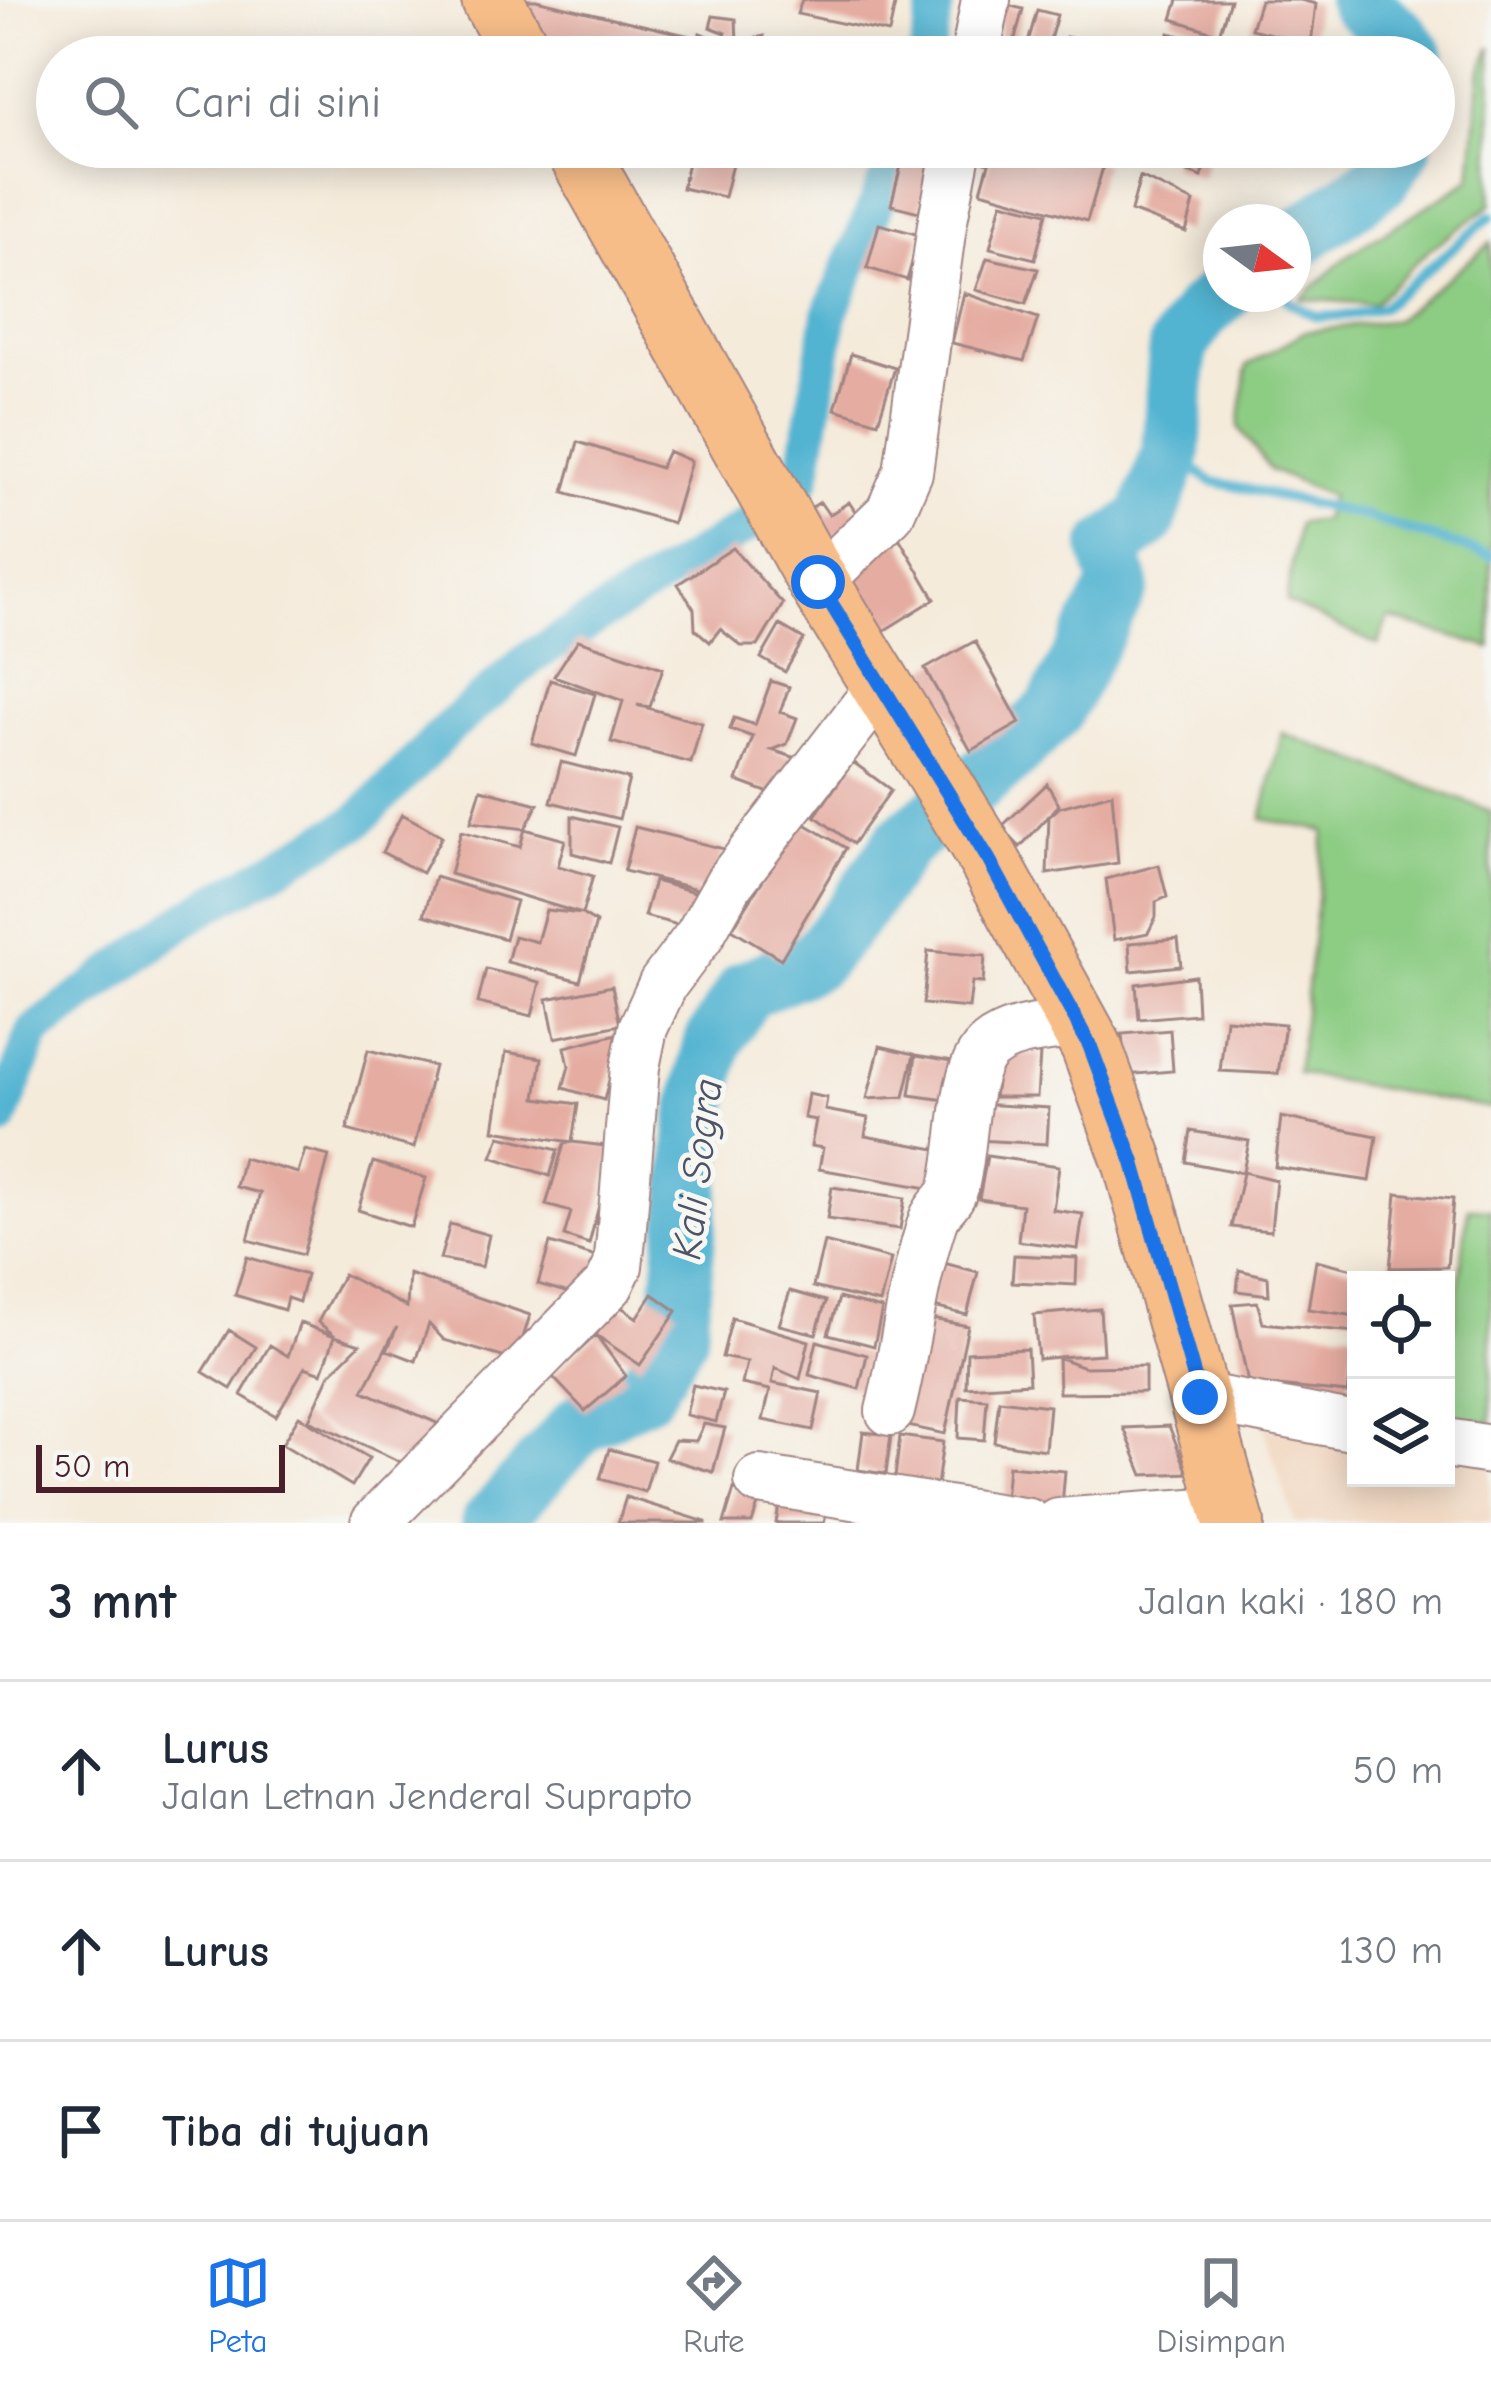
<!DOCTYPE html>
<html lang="id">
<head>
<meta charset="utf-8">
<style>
	:root { --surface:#fff; --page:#f2f2f3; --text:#1f2937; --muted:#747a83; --line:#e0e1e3; --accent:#1a73e8 }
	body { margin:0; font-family:"Comic Neue",sans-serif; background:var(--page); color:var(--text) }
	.controls { position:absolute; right:36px; bottom:36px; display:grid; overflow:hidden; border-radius:0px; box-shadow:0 6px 30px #0003 }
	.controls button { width:108px; height:108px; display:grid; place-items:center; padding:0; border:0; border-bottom:3px solid var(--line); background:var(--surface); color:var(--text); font:60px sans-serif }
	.compass { position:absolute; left:1203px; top:204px; width:108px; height:108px; border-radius:50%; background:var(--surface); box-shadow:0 6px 30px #0003; rotate:105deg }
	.scale { position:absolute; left:36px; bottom:30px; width:249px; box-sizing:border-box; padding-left:12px; border:6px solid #4a1f2b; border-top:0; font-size:33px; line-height:42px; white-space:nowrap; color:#4a1f2b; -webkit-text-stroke:9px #f6f6f2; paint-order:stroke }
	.stop { position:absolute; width:36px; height:36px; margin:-27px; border:9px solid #1a73e8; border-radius:50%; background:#fff }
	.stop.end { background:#1a73e8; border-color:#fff; box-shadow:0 3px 12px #0008 }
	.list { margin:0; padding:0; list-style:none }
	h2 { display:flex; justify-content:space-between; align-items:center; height:156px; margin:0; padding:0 48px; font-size:51px }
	h2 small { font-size:39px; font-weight:400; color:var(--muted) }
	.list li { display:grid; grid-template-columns:78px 1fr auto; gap:36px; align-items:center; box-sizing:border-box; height:180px; padding:0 48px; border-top:3px solid var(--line) }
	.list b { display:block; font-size:45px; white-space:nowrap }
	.list p { margin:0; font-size:39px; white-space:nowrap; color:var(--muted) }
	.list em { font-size:39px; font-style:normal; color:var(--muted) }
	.icon { flex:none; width:66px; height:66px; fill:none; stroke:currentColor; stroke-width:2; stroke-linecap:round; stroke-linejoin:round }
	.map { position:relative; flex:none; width:1491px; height:1523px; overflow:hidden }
	.search { position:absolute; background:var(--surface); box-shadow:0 6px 30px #0003; left:36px; right:36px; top:36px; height:132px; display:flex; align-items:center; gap:30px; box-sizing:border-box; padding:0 42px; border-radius:66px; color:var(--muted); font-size:45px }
	.sheet { height:696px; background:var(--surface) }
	nav { display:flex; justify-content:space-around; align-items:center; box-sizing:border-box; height:168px; border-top:3px solid var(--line); background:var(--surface); font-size:33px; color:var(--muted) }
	nav a { display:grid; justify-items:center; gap:6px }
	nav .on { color:var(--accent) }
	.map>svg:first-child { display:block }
	.built { fill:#f1d5bd }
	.green { fill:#8ccc83; stroke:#6b7657; stroke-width:3 }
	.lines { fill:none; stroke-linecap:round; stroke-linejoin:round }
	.stream { stroke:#52b4d1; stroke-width:10 }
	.canal { stroke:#52b4d1; stroke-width:36 }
	.river { stroke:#52b4d1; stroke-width:60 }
	.building { fill:#e5aca1 }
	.minor-casing { stroke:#a08583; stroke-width:52 }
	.major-casing { stroke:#a08583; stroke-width:64 }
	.minor { stroke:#fff; stroke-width:48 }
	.major { stroke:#f7bd88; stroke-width:60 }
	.route { stroke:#1a73e8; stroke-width:15 }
	.labels { text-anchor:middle; stroke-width:10; stroke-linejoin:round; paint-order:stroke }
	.water-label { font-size:42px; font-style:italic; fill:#4d5365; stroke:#f6f6f2 }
</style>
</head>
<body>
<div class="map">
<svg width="1491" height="1523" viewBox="0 0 1491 1523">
	<rect width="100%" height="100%" fill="#f6f6f2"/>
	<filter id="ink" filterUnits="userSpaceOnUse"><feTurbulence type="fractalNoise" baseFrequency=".00833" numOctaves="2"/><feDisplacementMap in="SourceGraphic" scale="24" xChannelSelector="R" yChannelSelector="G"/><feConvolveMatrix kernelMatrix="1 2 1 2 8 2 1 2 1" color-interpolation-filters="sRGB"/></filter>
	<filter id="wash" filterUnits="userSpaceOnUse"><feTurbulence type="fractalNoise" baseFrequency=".004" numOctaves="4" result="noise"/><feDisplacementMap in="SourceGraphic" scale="48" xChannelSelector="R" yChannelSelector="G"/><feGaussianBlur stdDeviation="2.7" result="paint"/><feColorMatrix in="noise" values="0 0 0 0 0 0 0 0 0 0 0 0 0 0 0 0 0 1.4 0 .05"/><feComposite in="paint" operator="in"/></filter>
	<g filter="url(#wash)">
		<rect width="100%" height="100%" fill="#f5ebdb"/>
		<path class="built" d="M1263 1427 1356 1441V1478H1446V1456L1491 1463V1523H1295Z"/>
		<path class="green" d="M1491 47V205L1429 250 1373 304 1301 299 1351 253 1471 179 1481 69Z
			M1491 243V648L1389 618 1378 645 1286 602 1298 523 1323 520 1330 496 1270 470 1239 427 1247 366 1304 332 1395 320Z
			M1282 733 1491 811V1109L1297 1073 1325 831 1262 819Z
			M1468 1208 1491 1209V1423L1446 1417V1329H1453Z"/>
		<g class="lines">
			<path class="stream" d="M1283 294 1289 302 1317 317 1353 315 1382 307 1491 216
				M1171 454 1211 481 1360 515 1491 556"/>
			<path class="canal" d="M926 57 937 0
				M0 1120 34 1032 191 915 358 821 451 726 530 658 755 521 803 478 830 314 900 147"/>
			<path class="river" d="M1357 0 1403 40 1415 57
				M1293 242 1380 180 1402 147
				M491 1523 581 1423 644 1391 677 1336 697 1117 713 1043 746 990 815 960 855 912 902 844 1004 760 1054 711 1120 584 1109 548 1147 520 1171 454 1178 347 1201 313 1222 294"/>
		</g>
		<g id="blocks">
			<path class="building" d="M519 0H536L690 36 693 57H552Z
				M802 0H896L889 33 797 14Z
				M1178 0H1230L1219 34 1172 19Z
				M1260 0H1300L1316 4 1311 44 1251 29Z
				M999 3 1023 9 1013 46 1000 42Z
				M1037 10 1057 15 1045 57 1025 53Z
				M713 16 736 19 737 42 764 36 757 57 720 51 726 33 710 27Z
				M700 33 712 38 723 57H697Z
				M1169 33 1208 43 1204 57H1162Z
				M1066 37 1092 42 1089 57H1061Z
				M652 147H690L686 163 650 154Z
				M964 147H1044L1104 164 1087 221 981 191 989 163 962 154Z
				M1176 149 1203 157 1206 162 1202 177 1171 166Z
				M690 154 732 164 724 197 682 188Z
				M904 154 932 162 919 212 891 205Z
				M1140 177 1194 202 1186 232 1131 211Z
				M1002 202 1047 213 1035 259 990 248Z
				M879 224 920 235 907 280 867 268Z
				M987 258 1038 269 1026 304 976 290Z
				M964 293 1038 318 1024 361 952 343Z
				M851 354 895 368 878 422 835 409Z
				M578 442 660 468 668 451 691 461 673 523 564 492Z
				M820 502 829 515 849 502 860 519 826 542 805 512Z
				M898 536 935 599 880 633 843 569Z
				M733 548 783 604 758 646H741L720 629 710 642 695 629 694 609 678 584Z
				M780 625 804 639 785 672 761 658Z
				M578 640 663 668 650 707 637 705 702 723 691 763 611 742 623 701 554 676Z
				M975 641 1020 723 971 751 925 669Z
				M550 680 595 694 576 756 532 743Z
				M771 681 789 687 780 712 797 718 787 744 772 750 802 760 788 800 737 781 753 737 730 729 734 718 755 725Z
				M561 762 629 779 619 819 551 802Z
				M853 762 891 790 853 844 815 816Z
				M1047 784 1059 805 1020 847 1001 827Z
				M481 789 538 804 525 829 471 822Z
				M1112 793 1118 863 1047 874 1049 817 1060 807Z
				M402 814 442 836 422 873 382 852Z
				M572 816 618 827 609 863 572 853Z
				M800 821 846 848 781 959 732 929Z
				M635 827 724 849 713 893 624 871Z
				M525 829 565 840 558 866 593 876 582 914 596 923 580 981 507 962 514 936 537 942 546 910 582 914 450 874 461 831 520 847Z
				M1159 865 1167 897 1156 902V917L1148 933 1114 940 1106 879Z
				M435 877 516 901 505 939 424 915Z
				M654 881 710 896 701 931 644 916Z
				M1178 939 1181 966 1131 971 1129 943Z
				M928 951 985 956 983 983 972 982 969 1008 923 1004Z
				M486 969 540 982 532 1016 478 1003Z
				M1195 976 1197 1014 1139 1019 1136 984Z
				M612 986 620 1025 555 1038 547 999Z
				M1226 1019 1285 1024 1278 1074 1220 1071Z
				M1170 1030 1173 1071 1125 1075 1122 1034Z
				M629 1031 613 1064 604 1100 563 1088 569 1066 565 1047Z
				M880 1046 914 1054 904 1097 867 1099Z
				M368 1050 434 1066 414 1148 347 1130Z
				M506 1052 542 1058 536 1098 578 1104 572 1142 494 1130Z
				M1000 1054H1040L1037 1097H994Z
				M916 1055 959 1062 953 1101 910 1095Z
				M808 1094 827 1098 825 1110 868 1118 865 1136 952 1152 945 1191 819 1169 823 1148 811 1146 816 1120 804 1118Z
				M979 1104 1049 1108 1047 1144 977 1140Z
				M1281 1117 1377 1136 1370 1181 1275 1167Z
				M1191 1131 1249 1141 1243 1172 1276 1180 1271 1231 1231 1227 1243 1173 1186 1162Z
				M500 1136 558 1150 550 1176 492 1157Z
				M572 1142 614 1147 589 1244 564 1236 571 1212 546 1205 564 1144Z
				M305 1150 329 1156 303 1255 248 1240 260 1193 236 1187 243 1158 298 1173Z
				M987 1156 1059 1166 1053 1210 1083 1214 1078 1249 1018 1241 1022 1205 979 1199Z
				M373 1162 426 1178 411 1227 358 1210Z
				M832 1187 905 1198 900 1229 827 1219Z
				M1397 1193 1453 1199 1447 1267 1390 1268Z
				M450 1224 489 1235 482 1267 440 1259Z
				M824 1242 891 1259 880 1303 813 1287Z
				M550 1243 613 1262 586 1298 538 1284Z
				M1014 1255 1077 1258 1076 1285 1012 1282Z
				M247 1257 306 1275 299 1302 287 1298 284 1310 235 1295Z
				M1316 1260 1374 1274 1373 1280H1356V1316L1308 1309Z
				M940 1262 978 1272 967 1315 929 1306Z
				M1239 1270 1268 1277 1269 1295 1237 1291Z
				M343 1274 407 1307 409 1274 530 1315 516 1361 444 1340 429 1324 416 1361 387 1350 397 1327 363 1391 437 1423 416 1469 309 1420 330 1374 360 1344 335 1336 322 1373 305 1367 276 1416 241 1395 270 1345 288 1356 300 1323 335 1336 318 1322Z
				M790 1291 826 1301 816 1334 779 1325Z
				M653 1294 677 1311 640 1365 596 1335 626 1376 585 1411 552 1376 596 1335 617 1304 637 1318Z
				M839 1298 882 1309 874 1346 828 1334Z
				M1257 1302 1263 1323 1356 1332 1348 1393 1248 1383 1232 1304Z
				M1100 1309 1103 1354 1058 1357 1084 1367 1145 1366V1392L1059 1393 1058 1357 1038 1359 1034 1315Z
				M732 1318 809 1341 800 1379 775 1368 772 1383 821 1393 813 1430 763 1420 770 1390 742 1384 747 1362 722 1357Z
				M927 1318 968 1326 945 1434 889 1422Z
				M229 1330 256 1347 231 1389 203 1372Z
				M817 1341 867 1355 859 1389 809 1375Z
				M1027 1349 1029 1383 966 1387 967 1352Z
				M693 1385 724 1392 716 1422 686 1415Z
				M960 1397 987 1399 984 1440 958 1438Z
				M999 1400 1049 1406 1045 1450 994 1442Z
				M299 1416 369 1458 352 1486 282 1444Z
				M704 1424 725 1428 713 1472 666 1458 675 1440 696 1441Z
				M1169 1426 1188 1473 1143 1475 1124 1428Z
				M863 1432 891 1435 886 1474 858 1470Z
				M900 1436 943 1442 935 1500 893 1494Z
				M609 1449 654 1461 645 1492 600 1479Z
				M1008 1466 1065 1471 1061 1517 1004 1513Z
				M734 1489 760 1498 752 1523H724Z
				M626 1497 706 1522V1523H618Z
				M780 1500 827 1509 824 1523H776Z"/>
		</g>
	</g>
	<g filter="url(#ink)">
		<use href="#blocks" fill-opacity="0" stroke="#a08583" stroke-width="3"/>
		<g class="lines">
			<g class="minor-casing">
				<path id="minor" d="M975 57 986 0
					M818 582 890 513 908 472 942 225 957 147
					M1200 1397 1356 1427
					M890 1411C906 1348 912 1282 933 1220 938 1207 949 1202 953 1190 965 1154 960 1070 989 1047 1011 1028 1050 1028 1078 1023
					M1446 1443 1491 1450
					M759 1480 1028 1523
					M375 1523 609 1285 618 1266 621 1238 635 1067 643 1028 663 984 699 936 729 883 882 685
					M1059 1523 1230 1510"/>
			</g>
			<g class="major-casing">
				<path id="major" d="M492 0 524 57
					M575 147 818 582 989 860 1091 1046 1133 1161 1234 1523"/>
			</g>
			<use href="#minor" class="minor"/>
			<use href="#major" class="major"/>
		</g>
	</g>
	<g class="lines" filter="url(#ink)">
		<path class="route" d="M818 582 989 860 1090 1046 1133 1161 1200 1397"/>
	</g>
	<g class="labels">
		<g class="water-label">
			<text transform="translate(696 1169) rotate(-83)" y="15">Kali Sogra</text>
		</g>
	</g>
</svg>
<div class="controls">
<button><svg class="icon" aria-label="locate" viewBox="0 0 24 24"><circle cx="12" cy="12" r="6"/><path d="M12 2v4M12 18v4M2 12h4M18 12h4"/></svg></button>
<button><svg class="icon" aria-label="layers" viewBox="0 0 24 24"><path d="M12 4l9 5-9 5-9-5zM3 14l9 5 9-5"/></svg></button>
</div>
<svg class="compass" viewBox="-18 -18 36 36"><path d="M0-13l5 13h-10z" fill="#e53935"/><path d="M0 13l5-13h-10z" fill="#747a83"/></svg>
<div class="scale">50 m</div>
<div class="stop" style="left:818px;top:582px"></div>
<div class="stop end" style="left:1200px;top:1397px"></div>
<div class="search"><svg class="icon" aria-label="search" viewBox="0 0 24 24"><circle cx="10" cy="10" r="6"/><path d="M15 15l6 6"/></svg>Cari di sini</div>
</div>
<section class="sheet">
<h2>3 mnt<small>Jalan kaki · 180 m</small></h2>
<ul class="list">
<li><svg class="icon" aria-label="ahead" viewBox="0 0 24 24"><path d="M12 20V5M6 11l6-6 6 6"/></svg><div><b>Lurus</b><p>Jalan Letnan Jenderal Suprapto</p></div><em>50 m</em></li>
<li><svg class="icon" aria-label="ahead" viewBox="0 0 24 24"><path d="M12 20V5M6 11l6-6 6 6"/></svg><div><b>Lurus</b></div><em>130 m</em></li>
<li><svg class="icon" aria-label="arrive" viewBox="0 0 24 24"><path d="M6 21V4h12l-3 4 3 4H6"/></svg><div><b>Tiba di tujuan</b></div></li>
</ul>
</section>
<nav>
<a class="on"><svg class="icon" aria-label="map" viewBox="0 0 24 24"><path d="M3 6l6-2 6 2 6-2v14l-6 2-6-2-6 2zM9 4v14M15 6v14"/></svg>Peta</a>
<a><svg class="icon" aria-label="directions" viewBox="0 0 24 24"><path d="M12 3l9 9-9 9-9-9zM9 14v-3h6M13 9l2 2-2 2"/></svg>Rute</a>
<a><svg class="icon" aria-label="saved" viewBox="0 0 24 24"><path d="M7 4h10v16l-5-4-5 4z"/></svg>Disimpan</a>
</nav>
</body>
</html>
